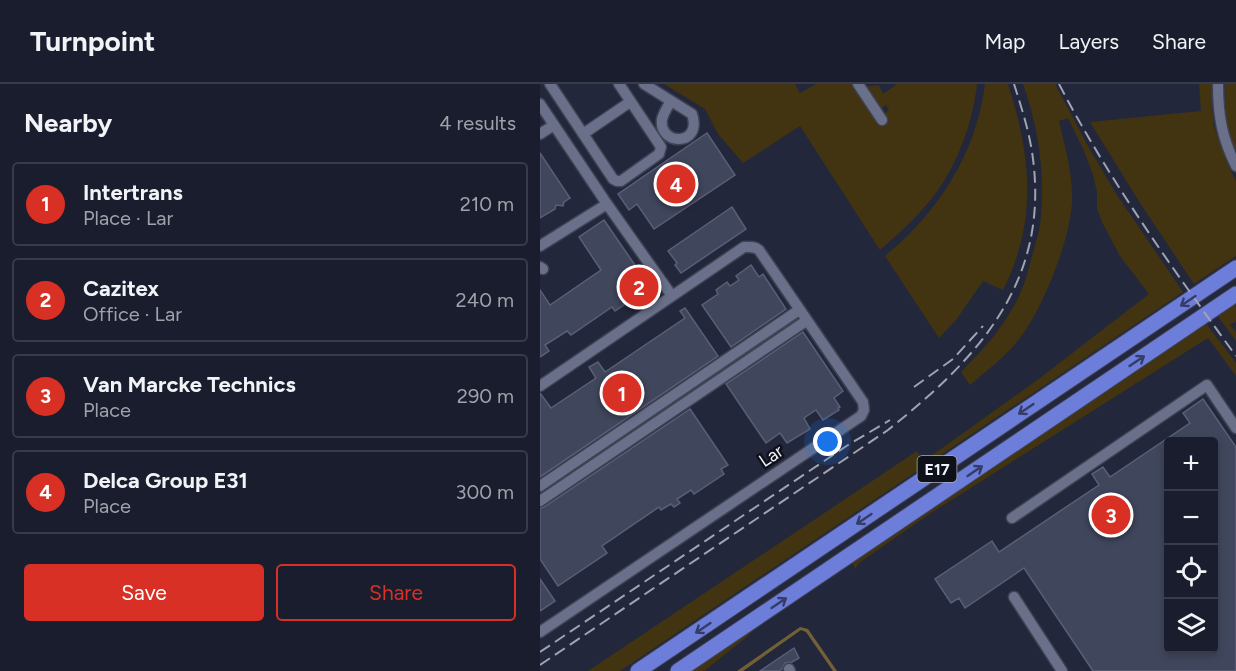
<!DOCTYPE html>
<html lang="en">
<head>
<meta charset="utf-8">
<style>
	:root { --surface:#1a1d2d; --page:#232635; --text:#f1f3f6; --muted:#9fa2aa; --line:#383b49; --accent:#d93025 }
	body { margin:0; font-family:Figtree,sans-serif; background:var(--page); color:var(--text) }
	.controls { position:absolute; right:18px; bottom:18px; display:grid; overflow:hidden; border-radius:6px; box-shadow:0 3px 9px #0003 }
	.controls button { width:54px; height:54px; display:grid; place-items:center; padding:0; border:0; border-bottom:2px solid var(--line); background:var(--surface); color:var(--text); font:30px sans-serif }
	.you { position:absolute; left:288px; top:358px; width:21px; height:21px; margin:-15px; border:4px solid #fff; border-radius:50%; background:#1a73e8; box-shadow:0 0 0 9px #1a73e833 }
	.badge { display:grid; place-items:center; width:39px; height:39px; border-radius:50%; background:var(--accent); color:#fff; font-size:20px; font-weight:700 }
	.pin { position:absolute; translate:-50% -50%; border:3px solid #fff; box-shadow:0 2px 6px #0006 }
	.list { margin:0; padding:0; list-style:none }
	h2 { display:flex; justify-content:space-between; align-items:center; height:78px; margin:0; padding:0 24px; font-size:26px }
	h2 small { font-size:20px; font-weight:400; color:var(--muted) }
	.list li { display:grid; grid-template-columns:39px 1fr auto; gap:18px; align-items:center; box-sizing:border-box; height:84px; margin:0 12px 12px; padding:0 12px; border:2px solid var(--line); border-radius:6px }
	.list b { display:block; font-size:22px; white-space:nowrap }
	.list p { margin:0; font-size:20px; white-space:nowrap; color:var(--muted) }
	.list em { font-size:20px; font-style:normal; color:var(--muted) }
	.actions { display:flex; gap:12px; padding:18px 24px }
	.actions a { flex:1; padding:14px 0; border:2px solid var(--accent); border-radius:6px; text-align:center; font-size:21px; color:var(--accent) }
	.actions .main { background:var(--accent); color:#fff }
	.icon { flex:none; width:33px; height:33px; fill:none; stroke:currentColor; stroke-width:2; stroke-linecap:round; stroke-linejoin:round }
	.map { position:relative; flex:none; width:696px; height:587px; overflow:hidden }
	header { display:flex; align-items:center; gap:36px; box-sizing:border-box; height:84px; padding:0 30px; background:var(--surface); border-bottom:2px solid var(--line) }
	header strong { font-size:28px }
	nav { display:flex; gap:33px; margin-inline-start:auto; font-size:21px }
	main { display:flex }
	aside { flex:1; background:var(--surface) }
	.map>svg:first-child { display:block }
	.green { fill:#423410 }
	.water { fill:#736136 }
	.building { fill:#40465c; stroke:#595f77; stroke-width:1.5; fill-rule:evenodd }
	.lines { fill:none; stroke-linecap:round; stroke-linejoin:round }
	.minor-casing { stroke:#3e4253; stroke-width:13 }
	.highway-casing { stroke:#3e4253; stroke-width:17 }
	.minor { stroke:#6a7089; stroke-width:10 }
	.highway { stroke:#6c7dda; stroke-width:15 }
	.rail { stroke:#9fa3b2; stroke-width:2; stroke-dasharray:12 6; stroke-linecap:butt }
	.oneway { stroke:#343c67 }
	.labels { text-anchor:middle; stroke-width:5; stroke-linejoin:round; paint-order:stroke }
	.shield { fill:#0f111a; stroke:#acafba; stroke-width:1.5 }
	.shield-label { font-size:16px; font-weight:bold; fill:#f0f3fe }
	.street-label { font-size:18px; fill:#f0f3fe; stroke:#0f111a }
</style>
</head>
<body>
<header>
<strong>Turnpoint</strong>
<nav><a>Map</a><a>Layers</a><a>Share</a></nav>
</header>
<main>
<aside>
<h2>Nearby<small>4 results</small></h2>
<ul class="list">
<li><span class="badge">1</span><div><b>Intertrans</b><p>Place · Lar</p></div><em>210 m</em></li>
<li><span class="badge">2</span><div><b>Cazitex</b><p>Office · Lar</p></div><em>240 m</em></li>
<li><span class="badge">3</span><div><b>Van Marcke Technics</b><p>Place</p></div><em>290 m</em></li>
<li><span class="badge">4</span><div><b>Delca Group E31</b><p>Place</p></div><em>300 m</em></li>
</ul>
<div class="actions"><a class="main">Save</a><a>Share</a></div>
</aside>
<div class="map">
<svg width="696" height="587" viewBox="0 0 696 587">
	<rect width="100%" height="100%" fill="#23273c"/>
	<path class="green" d="M124 0H255L260 9 276 0H315L344 30 349 26 346 21 340 25 322 3 339 1 343 10 357 0H437C432 45 413 93 381 127 369 141 354 153 340 166L260 42 203 79 178 50 165 25Z
		M445 0H468C491 72 498 137 463 206L443 197 416 236 399 254 345 172C355 163 366 154 375 144 413 104 438 55 445 0Z
		M483 0H515L549 64 577 111 643 208 80 587H48L377 367 384 377 500 294 609 210 580 172 563 140 557 125V108L553 91 544 67 528 34 519 37C525 63 533 91 532 118 530 156 503 224 480 254 466 272 448 286 430 301L421 288C442 267 461 246 475 220 483 206 488 188 492 172 495 162 498 151 500 141 506 94 499 44 483 0Z
		M659 0H673L672 24 674 42 687 79 696 97V172L654 200 600 119 550 38 661 27Z
		M685 0H696V68C686 45 685 25 685 0Z
		M696 218V237L690 241 696 248V257L677 231Z
		M665 238 696 279V292L668 254 388 431 319 479 315 485 312 477Z
		M219 540 208 552 164 587H150Z"/>
	<path class="water" d="M260 543 268 545 297 587H293L266 548 261 546 203 587H197Z"/>
	<path class="building" d="M167 49 195 91 114 145 97 120 89 126 78 110Z
		M0 69 30 114 24 118 23 122 16 121 15 125 0 134Z
		M192 123 206 145 141 189 135 181 137 179 128 167Z
		M64 136 110 203 75 227 72 223 31 251 27 247 5 261 9 267 0 273V206L10 221 61 186 39 153Z
		M211 181 219 193 223 190 246 225 191 263 162 221 178 210 176 206 187 198 190 202 199 196 196 192Z
		M145 224 178 272 0 393V309L11 324 56 294 49 283 58 278 65 288 145 234 140 227Z
		M263 248 303 307 294 314 300 323 298 324 299 326 283 336 276 326 264 334 270 345 247 359 240 349 226 359 186 300Z
		M663 315 696 363V587H553L484 484 425 524 419 514 411 519 395 495 452 457 459 468 559 401 552 390 563 383 570 393 650 339 643 329ZM628 357H674V564H628Z
		M150 325 188 381 181 385 184 390 154 410 151 406 137 415 140 419 134 423 131 420 121 426 119 423 62 462 67 469 18 502 0 475V424L4 423Z
		M0 495 15 517 0 527Z
		M254 564 259 574 252 578 245 579 242 585 239 587H220Z"/>
	<g class="lines">
		<g class="minor-casing">
			<path id="minor" d="M10 0 73 95 77 97H81L119 70 121 63 79 0
				M104 0 152 30C163 63 118 62 122 35 124 28 128 22 131 17
				M318 0 342 36
				M678 0C678 32 682 54 696 82
				M0 20 67 120 132 212
				M0 50 14 41
				M43 50 90 18
				M0 162 67 120
				M0 183 3 185
				M0 302 204 163C210 163 214 162 219 166L323 318 324 326 321 332 0 548
				M0 402 259 226
				M0 417 266 237
				M472 434 667 301 696 344
				M474 513 522 587
				M249 585 250 587"/>
		</g>
		<g class="highway-casing">
			<path id="highway" d="M98 587 696 184
				M138 587 696 210"/>
		</g>
		<use href="#minor" class="minor"/>
		<use href="#highway" class="highway"/>
		<path class="rail" d="M519 0C569 96 632 184 696 272
			M374 303 413 275 443 242
			M0 568 308 361 350 336
			M0 581 348 346C437 275 509 199 493 75 490 50 482 25 474 0"/>
	</g>
	<defs><path id="oneway-shaft" d="M-6 0H5M1.5-3L5.5 0L1.5 3" fill="none" stroke-width="1.6" stroke-linecap="round" stroke-linejoin="round" transform="scale(1.5)"/></defs>
	<g class="oneway">
		<use href="#oneway-shaft" transform="translate(648 217) rotate(146)"/>
		<use href="#oneway-shaft" transform="translate(597 277) rotate(-34)"/>
		<use href="#oneway-shaft" transform="translate(486 325) rotate(146)"/>
		<use href="#oneway-shaft" transform="translate(435 387) rotate(-34)"/>
		<use href="#oneway-shaft" transform="translate(324 435) rotate(146)"/>
		<use href="#oneway-shaft" transform="translate(239 519) rotate(-34)"/>
		<use href="#oneway-shaft" transform="translate(163 544) rotate(146)"/>
	</g>
	<g class="labels">
		<rect class="shield" x="377.5" y="372" width="39" height="26" rx="4.5"/>
		<g class="shield-label">
			<text x="397" y="391">E17</text>
		</g>
		<g class="street-label">
			<text transform="translate(231 372) rotate(-34)" y="6">Lar</text>
		</g>
	</g>
</svg>
<div class="controls">
<button>+</button>
<button>−</button>
<button><svg class="icon" aria-label="locate" viewBox="0 0 24 24"><circle cx="12" cy="12" r="6"/><path d="M12 2v4M12 18v4M2 12h4M18 12h4"/></svg></button>
<button><svg class="icon" aria-label="layers" viewBox="0 0 24 24"><path d="M12 4l9 5-9 5-9-5zM3 14l9 5 9-5"/></svg></button>
</div>
<div class="you"></div>
<div class="pin badge" style="left:82px;top:309px">1</div>
<div class="pin badge" style="left:99px;top:203px">2</div>
<div class="pin badge" style="left:571px;top:431px">3</div>
<div class="pin badge" style="left:136px;top:100px">4</div>
</div>
</main>
</body>
</html>
